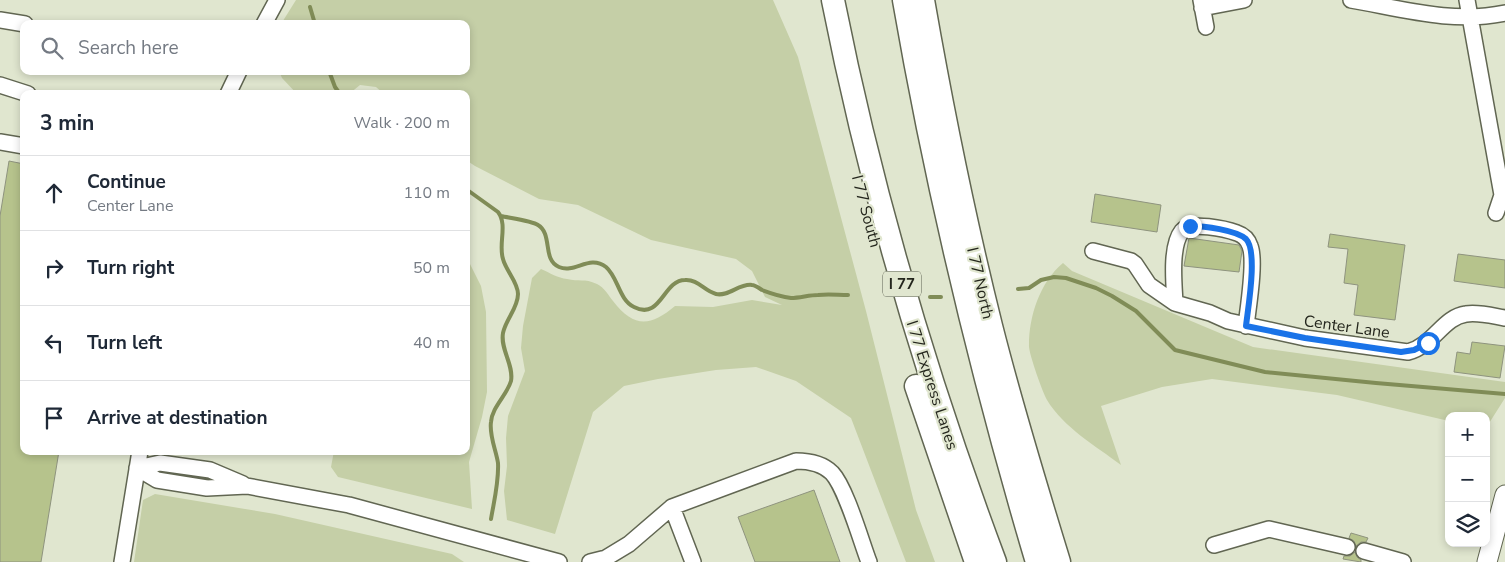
<!DOCTYPE html>
<html lang="en">
<head>
<meta charset="utf-8">
<style>
	:root { --surface:#fff; --page:#f2f2f3; --text:#1f2937; --muted:#747a83; --line:#e0e1e3 }
	body { margin:0; font-family:"Nunito Sans",sans-serif; background:var(--page); color:var(--text) }
	.controls { position:absolute; right:15px; bottom:15px; display:grid; overflow:hidden; border-radius:10px; box-shadow:0 2px 8px #0003 }
	.controls button { width:45px; height:45px; display:grid; place-items:center; padding:0; border:0; border-bottom:1px solid var(--line); background:var(--surface); color:var(--text); font:25px sans-serif }
	.stop { position:absolute; width:15px; height:15px; margin:-11px; border:4px solid #1a73e8; border-radius:50%; background:#fff }
	.stop.end { background:#1a73e8; border-color:#fff; box-shadow:0 1px 5px #0008 }
	.list { margin:0; padding:0; list-style:none }
	h2 { display:flex; justify-content:space-between; align-items:center; height:65px; margin:0; padding:0 20px; font-size:21px }
	h2 small { font-size:16px; font-weight:400; color:var(--muted) }
	.list li { display:grid; grid-template-columns:32px 1fr auto; gap:15px; align-items:center; box-sizing:border-box; height:75px; padding:0 20px; border-top:1px solid var(--line) }
	.list b { display:block; font-size:19px; white-space:nowrap }
	.list p { margin:0; font-size:16px; white-space:nowrap; color:var(--muted) }
	.list em { font-size:16px; font-style:normal; color:var(--muted) }
	.icon { flex:none; width:28px; height:28px; fill:none; stroke:currentColor; stroke-width:2; stroke-linecap:round; stroke-linejoin:round }
	.map { position:relative; flex:none; width:1505px; height:562px; overflow:hidden }
	.search { position:absolute; background:var(--surface); box-shadow:0 2px 8px #0003; left:20px; top:20px; width:450px; height:55px; display:flex; align-items:center; gap:12px; box-sizing:border-box; padding:0 18px; border-radius:10px; color:var(--muted); font-size:19px }
	.panel { position:absolute; background:var(--surface); box-shadow:0 2px 8px #0003; left:20px; top:90px; width:450px; height:365px; border-radius:10px }
	.map>svg:first-child { display:block }
	.green { fill:#c5cfa7 }
	.lines { fill:none; stroke-linecap:round; stroke-linejoin:round }
	.stream { stroke:#808c57; stroke-width:4 }
	.building { fill:#b6c38c; stroke:#8e937e }
	.minor-casing { stroke:#616652; stroke-width:18 }
	.major-casing { stroke:#616652; stroke-width:21 }
	.highway-casing { stroke:#616652; stroke-width:25 }
	.minor { stroke:#fff; stroke-width:15 }
	.major { stroke:#fff; stroke-width:19 }
	.highway { stroke:#fff; stroke-width:22 }
	.route { stroke:#1a73e8; stroke-width:6 }
	.labels { text-anchor:middle; stroke-width:4.5; stroke-linejoin:round; paint-order:stroke }
	.shield { fill:#e0e6cf; stroke:#5c6052; stroke-width:1 }
	.shield-label { font-size:15px; font-weight:bold; fill:#24261d }
	.street-label { font-size:16px; fill:#24261d; stroke:#e0e6cf }
</style>
</head>
<body>
<div class="map">
<svg width="1505" height="562" viewBox="0 0 1505 562">
	<rect width="100%" height="100%" fill="#e0e6cf"/>
	<path class="green" d="M296 0H773L798 57 866 311 916 510 935 562H906L851 418 796 381 756 367 716 370 658 379 624 386 593 412 555 534 507 520 504 491 507 466 506 438 508 416 525 371 521 348 523 326 532 278 541 269C550 273 558 278 567 279 579 282 584 278 597 284 604 287 609 296 613 301 634 328 650 327 675 306L713 307 752 300 782 305 765 297 752 271 736 259 651 240 578 205 539 199 475 166 466 160V94H384L376 87 360 85 349 94H297L282 78 279 71H466V24H281Z
		M466 256 481 286 486 312 487 392 482 417 469 462 472 509 338 477 331 467 334 451H466Z
		M1063 263 1072 271 1253 347 1505 382V398L1486 428V416H1449V421L1337 395 1212 379 1162 387 1101 406 1121 465C1096 446 1064 428 1047 400 1043 393 1028 352 1029 345 1029 316 1040 282 1063 263Z
		M155 494 275 514 452 554 464 562H134L143 500Z"/>
	<g class="lines">
		<path class="stream" d="M310 7 315 24
			M329 71 335 87 340 94
			M466 189 498 212C508 225 498 244 503 259 506 271 518 282 518 294 518 308 506 319 503 333 500 349 514 365 511 381 507 395 492 407 491 422 489 435 496 450 498 463 499 482 494 501 491 519
			M501 216C510 218 532 221 538 225 553 234 542 260 559 267 575 274 589 254 606 267 618 277 619 300 634 307 661 321 663 280 685 280 698 279 704 291 716 294 728 297 740 283 752 285 755 285 759 288 762 290 770 293 783 297 791 298 800 298 809 295 818 295 828 294 838 295 848 295
			M1018 289 1029 288 1041 280 1054 277 1066 278 1096 288 1112 296 1136 311 1175 350 1265 372 1376 383 1505 394
			M930 297H941"/>
	</g>
	<path class="building" d="M9 161 24 164V451H59L41 562H0V216Z
		M1095 194 1161 205 1157 232 1091 222Z
		M1330 234 1405 245 1395 320 1354 315 1358 285 1344 283 1348 249 1328 247Z
		M1189 238 1239 245 1242 251 1239 272 1184 266Z
		M1458 254 1505 260V288L1454 281Z
		M1472 342 1505 346 1500 378 1454 372 1457 352 1470 354Z
		M814 490 840 562H755L738 517Z
		M1351 533 1368 538 1366 542H1361L1356 546 1354 541 1349 538Z
		M1355 552 1357 557 1361 560V562L1343 559 1344 556H1350Z"/>
	<g class="lines">
		<g class="minor-casing">
			<path id="minor" d="M1201 0 1206 27
				M1351 0C1403 9 1453 24 1505 13
				M1467 0 1502 195 1496 213
				M1202 8 1244 0
				M0 20 25 24
				M264 24 277 0
				M0 85 28 94
				M228 94 239 71
				M0 142 24 146
				M1093 251 1131 261 1135 264 1149 285 1175 303 1210 313 1228 321 1305 338 1408 352C1434 345 1443 317 1466 314 1479 312 1493 316 1505 318
				M1175 303C1174 284 1170 246 1182 231 1190 221 1226 229 1237 233 1243 235 1248 240 1250 246 1256 261 1248 308 1246 326
				M137 468 157 480 207 488 247 486 349 505 559 562
				M137 468 160 463 210 470 243 484
				M672 507 693 562
				M1214 545 1269 529 1347 547
				M1364 551 1403 562
				M122 562 140 451
				M590 562 606 558 629 544 672 507 796 461C809 461 822 463 832 473 846 488 861 541 869 562"/>
		</g>
		<g class="major-casing">
			<path id="major" d="M1487 562 1505 495"/>
		</g>
		<g class="highway-casing">
			<path id="highway" d="M833 0C871 192 926 378 995 562
				M904 0C937 190 982 377 1037 562
				M923 0C942 109 964 218 991 326 1011 405 1035 484 1059 562
				M916 386 976 562"/>
		</g>
		<use href="#minor" class="minor"/>
		<use href="#major" class="major"/>
		<use href="#highway" class="highway"/>
	</g>
	<g class="lines">
		<path class="route" d="M1190 226C1204 226 1236 230 1246 239 1258 251 1248 308 1246 326L1305 338 1401 352 1414 350 1428 343"/>
	</g>
	<g class="labels">
		<rect class="shield" x="883" y="271.5" width="38" height="25" rx="4"/>
		<g class="shield-label">
			<text x="902" y="289">I 77</text>
		</g>
		<g class="street-label">
			<text transform="translate(867 211) rotate(75)" y="6">I 77 South</text>
			<text transform="translate(981 283) rotate(77)" y="6">I 77 North</text>
			<text transform="translate(1347 326) rotate(8)" y="6">Center Lane</text>
			<text transform="translate(933 385) rotate(72)" y="6">I 77 Express Lanes</text>
		</g>
	</g>
</svg>
<div class="controls">
<button>+</button>
<button>−</button>
<button><svg class="icon" aria-label="layers" viewBox="0 0 24 24"><path d="M12 4l9 5-9 5-9-5zM3 14l9 5 9-5"/></svg></button>
</div>
<div class="stop" style="left:1428px;top:343px"></div>
<div class="stop end" style="left:1190px;top:226px"></div>
<div class="search"><svg class="icon" aria-label="search" viewBox="0 0 24 24"><circle cx="10" cy="10" r="6"/><path d="M15 15l6 6"/></svg>Search here</div>
<section class="panel">
<h2>3 min<small>Walk · 200 m</small></h2>
<ul class="list">
<li><svg class="icon" aria-label="ahead" viewBox="0 0 24 24"><path d="M12 20V5M6 11l6-6 6 6"/></svg><div><b>Continue</b><p>Center Lane</p></div><em>110 m</em></li>
<li><svg class="icon" aria-label="right" viewBox="0 0 24 24"><path d="M7 20v-9h11M14 6l5 5-5 5"/></svg><div><b>Turn right</b></div><em>50 m</em></li>
<li><svg class="icon" aria-label="left" viewBox="0 0 24 24"><path d="M17 20v-9H6M10 6l-5 5 5 5"/></svg><div><b>Turn left</b></div><em>40 m</em></li>
<li><svg class="icon" aria-label="arrive" viewBox="0 0 24 24"><path d="M6 21V4h12l-3 4 3 4H6"/></svg><div><b>Arrive at destination</b></div></li>
</ul>
</section>
</div>
</body>
</html>
